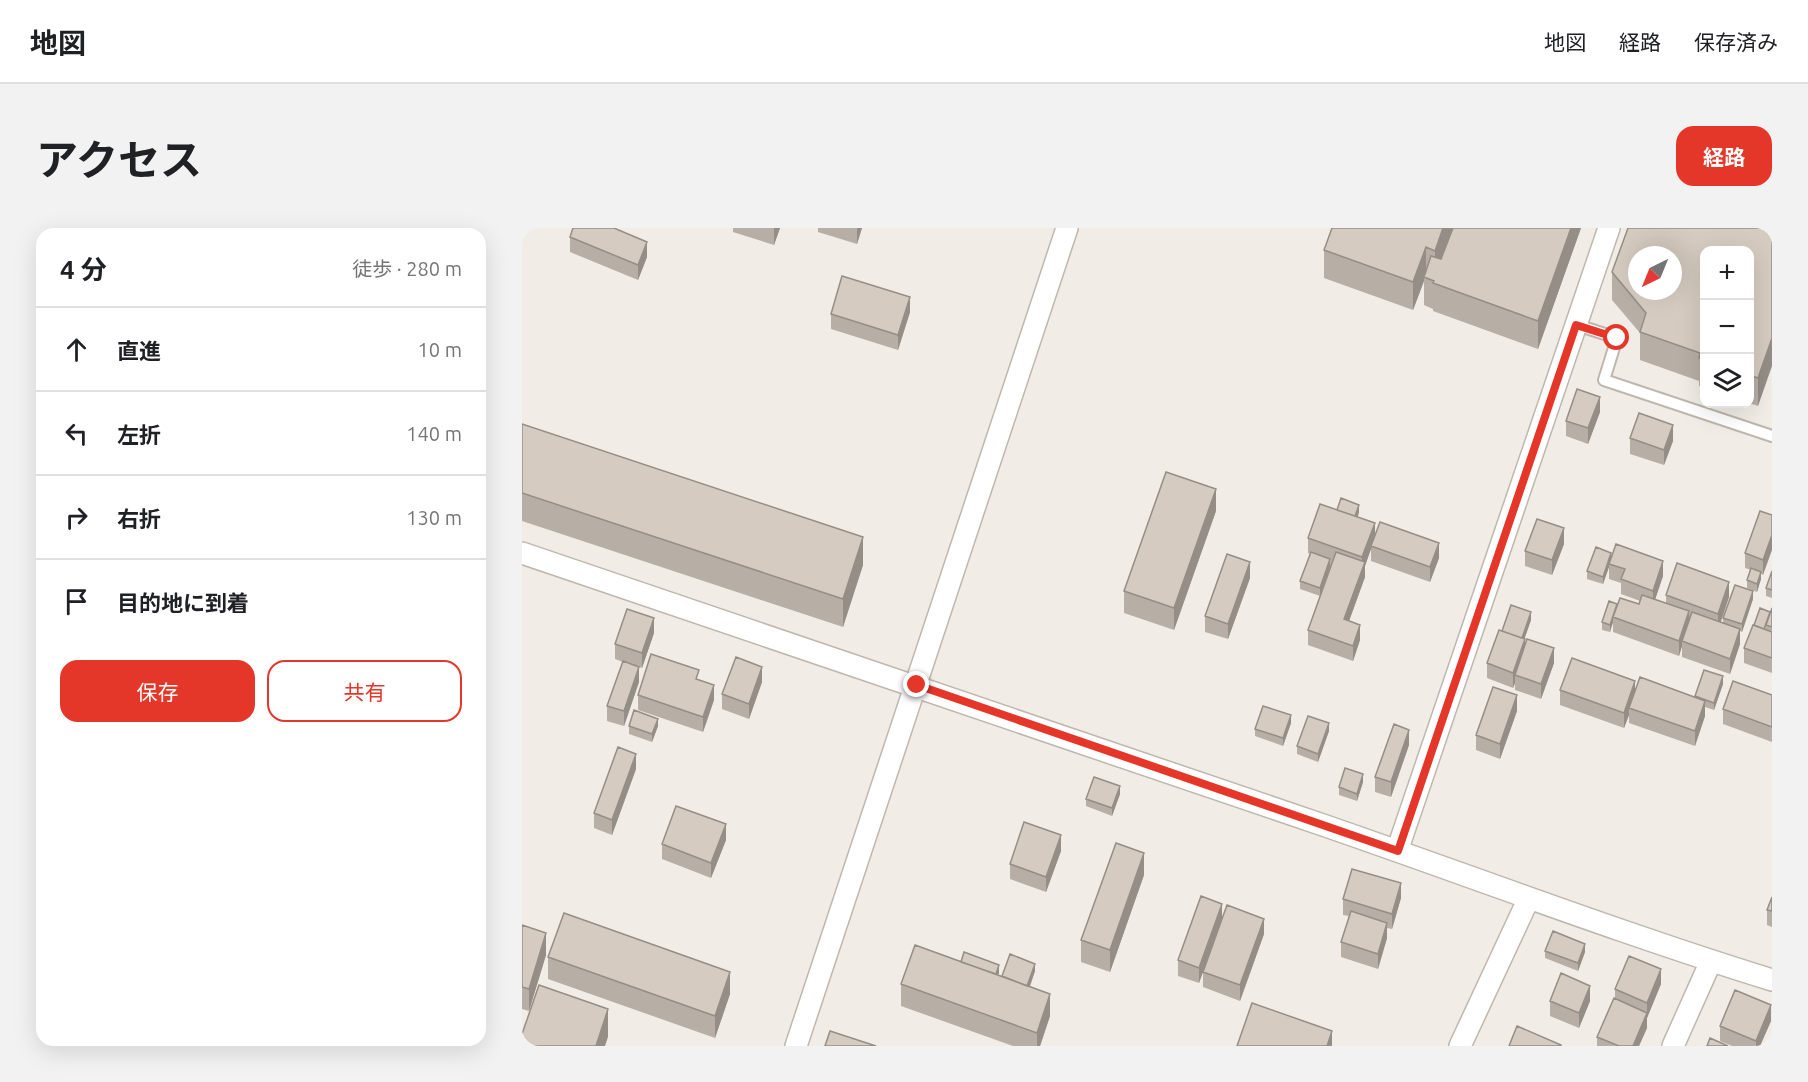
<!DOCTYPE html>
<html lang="ja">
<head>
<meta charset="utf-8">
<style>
	:root { --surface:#fff; --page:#f2f2f2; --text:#202124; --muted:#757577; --line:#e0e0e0; --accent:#e53729 }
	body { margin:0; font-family:Ubuntu,"Noto Sans JP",sans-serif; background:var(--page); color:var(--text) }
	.controls { position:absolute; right:18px; top:18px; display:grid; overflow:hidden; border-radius:12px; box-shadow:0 6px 24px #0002 }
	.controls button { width:54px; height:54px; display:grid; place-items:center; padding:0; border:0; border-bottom:2px solid var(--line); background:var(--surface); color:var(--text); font:30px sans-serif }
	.compass { position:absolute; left:1106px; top:18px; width:54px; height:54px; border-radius:50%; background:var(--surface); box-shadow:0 6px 24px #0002; rotate:223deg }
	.stop { position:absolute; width:18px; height:18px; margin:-14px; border:4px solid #e53729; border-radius:50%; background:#fff }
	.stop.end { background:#e53729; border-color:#fff; box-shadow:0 2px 6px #0008 }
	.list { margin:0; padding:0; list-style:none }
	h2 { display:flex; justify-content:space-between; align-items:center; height:78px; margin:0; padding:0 24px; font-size:26px }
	h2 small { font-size:20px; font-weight:400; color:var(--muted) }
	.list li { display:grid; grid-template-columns:39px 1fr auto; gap:18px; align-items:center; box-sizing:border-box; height:84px; padding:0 24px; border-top:2px solid var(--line) }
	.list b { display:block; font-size:22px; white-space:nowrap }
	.list em { font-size:20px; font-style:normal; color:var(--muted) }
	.actions { display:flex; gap:12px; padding:18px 24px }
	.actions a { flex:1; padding:14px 0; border:2px solid var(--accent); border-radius:18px; text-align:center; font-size:21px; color:var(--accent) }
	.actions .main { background:var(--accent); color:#fff }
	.icon { flex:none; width:33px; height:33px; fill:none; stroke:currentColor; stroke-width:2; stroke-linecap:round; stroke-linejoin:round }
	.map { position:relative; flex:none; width:1250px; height:818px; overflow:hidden; border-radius:18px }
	header { display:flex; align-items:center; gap:36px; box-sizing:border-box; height:84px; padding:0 30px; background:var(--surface); border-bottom:2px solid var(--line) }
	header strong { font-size:28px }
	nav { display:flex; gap:33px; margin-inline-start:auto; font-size:21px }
	.intro { display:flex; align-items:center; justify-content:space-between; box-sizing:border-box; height:144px; padding:0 36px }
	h1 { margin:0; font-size:42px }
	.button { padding:15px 27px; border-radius:18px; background:var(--accent); color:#fff; font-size:21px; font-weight:700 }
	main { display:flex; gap:36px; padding:0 36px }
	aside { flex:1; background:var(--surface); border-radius:18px; box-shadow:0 6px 24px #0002 }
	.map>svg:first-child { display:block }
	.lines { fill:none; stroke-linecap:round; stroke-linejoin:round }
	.lane-casing { stroke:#bfb7ad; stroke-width:14 }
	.street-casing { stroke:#bfb7ad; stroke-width:24 }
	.lane { stroke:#fff; stroke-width:10 }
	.street { stroke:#fff; stroke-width:21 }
	.wall { fill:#b7afa5 }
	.shaded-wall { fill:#958e86 }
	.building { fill:#d5cbc0; stroke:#958e86; stroke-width:1.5; fill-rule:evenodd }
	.route { stroke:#e53729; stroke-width:8 }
</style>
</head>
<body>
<header>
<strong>地図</strong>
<nav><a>地図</a><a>経路</a><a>保存済み</a></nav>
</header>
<div class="intro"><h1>アクセス</h1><a class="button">経路</a></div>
<main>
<aside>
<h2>4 分<small>徒歩 · 280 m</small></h2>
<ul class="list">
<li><svg class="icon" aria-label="ahead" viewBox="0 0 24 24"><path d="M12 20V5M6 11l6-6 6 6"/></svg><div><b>直進</b></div><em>10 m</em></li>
<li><svg class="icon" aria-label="left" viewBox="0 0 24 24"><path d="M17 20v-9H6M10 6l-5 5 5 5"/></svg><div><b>左折</b></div><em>140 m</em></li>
<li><svg class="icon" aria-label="right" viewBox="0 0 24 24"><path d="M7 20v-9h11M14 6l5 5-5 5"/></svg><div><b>右折</b></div><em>130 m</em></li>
<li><svg class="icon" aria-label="arrive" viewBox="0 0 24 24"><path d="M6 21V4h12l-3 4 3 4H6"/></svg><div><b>目的地に到着</b></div></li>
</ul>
<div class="actions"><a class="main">保存</a><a>共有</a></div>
</aside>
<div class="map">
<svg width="1250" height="818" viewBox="0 0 1250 818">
	<rect width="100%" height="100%" fill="#f1ede6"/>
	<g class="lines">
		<g class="lane-casing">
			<path id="lane" d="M1055 97 1095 110 1082 152 1250 208"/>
		</g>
		<g class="street-casing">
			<path id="street" d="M0 325C267 414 533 504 798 596 949 648 1098 705 1250 752
				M875 623 1087 0
				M274 818 545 0
				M938 818 1006 672
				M1151 818 1189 733"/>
		</g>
		<use href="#lane" class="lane"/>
		<use href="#street" class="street"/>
	</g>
	<path class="wall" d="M211 0H258L252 17 211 4Z
		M296 0H340L335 16 296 4Z
		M810 0H1059L1016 121 911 83V81L902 77V53L891 82 802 50V22Z
		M1250 0 1236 178 1227 175V22H1182V160L1177 158V153L1118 132V105L1090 72V44Z
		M48 9 125 29 116 52 48 24Z
		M388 84 376 122 309 101V86Z
		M1078 184 1066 216 1044 208V193Z
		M0 196 341 337 321 399 0 293Z
		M1108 210 1151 213 1142 237 1108 226Z
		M815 282 837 284 836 289 853 309 917 330 908 354 849 333V320L843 338V349L827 393 838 412 831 433 786 417V402L798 368 778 361V353L788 326 786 325V310Z
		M694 283 652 402 602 385V363Z
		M1250 287 1241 347 1239 346V351L1235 364 1225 360V352L1229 342 1223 340V325Z
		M1042 316 1030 347 1003 338V323Z
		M1089 330 1141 348 1133 371 1144 375V367L1207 369 1199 394 1201 395V390L1231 371 1220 404 1218 403V416L1208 446 1160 429V418L1157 428 1091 404V394L1088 404 1080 402V394L1095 380 1117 376 1118 373 1099 366V355L1087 351V339L1081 356 1065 351V343Z
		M1250 343V370L1244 368V360Z
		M728 350 706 411 683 404V388Z
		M1250 380V445L1222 435V420L1232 397 1248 387Z
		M1009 392 1002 411 1003 417 1032 435 1019 471 993 462V455L991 460 965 450V435L980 403Z
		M132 405 120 440 117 439V454L102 498 85 493V478L101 434 93 431V416Z
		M177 452 192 472 181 504 116 482V467Z
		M240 454 227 491 200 481V466Z
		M1201 456 1192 482 1183 479V488L1173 518 1107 495V487L1102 500 1038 477V462H1113L1173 469Z
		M1250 467V514L1201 496V481Z
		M995 483 978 531 954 522V507Z
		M769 495 761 518 733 508V501Z
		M107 498H136L130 514 107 506Z
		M807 503 796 534 775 526V518Z
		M887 517 869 569 853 564V549Z
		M114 541 90 607 72 600V585Z
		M841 554 835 573 817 567V559Z
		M598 566 590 588 564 578V571Z
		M204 612 189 650 140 631V616Z
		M539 623 524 664 488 651V636Z
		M622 647 588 744 559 734V712Z
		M1250 669V699L1245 697V682Z
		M879 670 870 701 865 700V710L856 741 819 729V714L827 688 821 687V671Z
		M700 691 677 755 656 748V732Z
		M0 697 24 727 7 783 0 781Z
		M742 706 718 773 681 759V744Z
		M1023 723 1063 724 1056 743 1023 730Z
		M26 729 208 766 193 810 26 751Z
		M513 743 508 759 528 788 518 818H491L379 778V756L477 745 476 747 480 748Z
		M1139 756 1125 790V789V800L1117 818H1075V809L1093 771V761Z
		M1028 773H1068L1057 800 1028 788Z
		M1249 793 1238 818H1210L1198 813V798Z"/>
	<path class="shaded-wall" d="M252 0H258L252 17Z
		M335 0H340L335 16Z
		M921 0H931L913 51V23Z
		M1049 0H1059L1016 121V93Z
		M125 14V29L116 52V37Z
		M904 19V47L902 49V53L891 82V54Z
		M388 69V84L376 122V107Z
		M1250 110V138L1236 178V150Z
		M1078 169V184L1066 216V200Z
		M1151 197V213L1142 237V222Z
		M694 261V283L652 402V380Z
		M837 277V284L832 300V292Z
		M853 295V310L843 338V349L822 407V391L840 341V329Z
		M1042 300V316L1030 347V332Z
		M1250 307V322L1241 347V332Z
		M341 309V337L321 399V371Z
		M917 315V330L908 354V339Z
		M1089 325V333L1087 336V339L1081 356V349Z
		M808 331V339L798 368V360Z
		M1141 333V348L1131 378V363Z
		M728 334V350L706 411V396Z
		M1239 344V351L1235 364V356Z
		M1207 354V369L1196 401V386Z
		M1231 363V371L1220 404V396Z
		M1095 376V384L1091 389V394L1088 404V397Z
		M1167 383V399L1160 413V418L1157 428V413Z
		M1009 384V392L999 421V413Z
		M132 390V405L120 440V425Z
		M838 397V412L831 433V418Z
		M1218 401V416L1208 446V431Z
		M1003 411V426L993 447V455L991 460V445Z
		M1032 420V435L1019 471V456Z
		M117 439V454L102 498V483Z
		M240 439V454L227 491V476Z
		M1201 448V456L1192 482V475Z
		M1113 453V468L1107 480V487L1102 500V485Z
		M192 457V472L181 504V489Z
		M995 467V483L978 531V516Z
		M1183 473V488L1173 518V503Z
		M769 487V495L761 518V510Z
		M136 491V498L130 514V506Z
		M807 495V503L796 534V526Z
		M887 502V517L869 569V554Z
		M114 526V541L90 607V592Z
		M841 546V554L835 573V566Z
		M598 558V566L590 588V580Z
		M204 596V612L189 650V635Z
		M539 607V623L524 664V649Z
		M622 625V647L588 744V722Z
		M879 655V670L870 701V686Z
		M700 676V691L677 755V740Z
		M742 691V706L718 773V757Z
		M865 695V710L856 741V726Z
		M24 705V727L7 783V761Z
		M1063 716V724L1056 743V735Z
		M513 736V743L504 768V760Z
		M477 737V745L472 758V750Z
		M1139 741V756L1125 790V775Z
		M208 744V766L193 810V788Z
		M1068 758V773L1057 800V785Z
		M528 766V788L518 818H515V805Z
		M1249 777V793L1238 818H1234V813Z
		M86 781V809L83 818H74Z
		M1125 785V800L1117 818H1111Z
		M810 803V818H805Z"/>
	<path class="building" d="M51 0H92L125 14 116 37 48 9Z
		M810 0H921L913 23 904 19 891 54 802 22Z
		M931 0H1049L1016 93 911 55 912 53 902 49 909 28 919 31Z
		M1106 0H1250V110L1236 150 1227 147V22H1182V132L1177 130 1178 125 1118 104 1124 85 1090 44ZM1115 27H1151V63H1115Z
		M320 48 388 69 376 107 309 86Z
		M1055 161 1078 169 1066 200 1044 193Z
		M1117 185 1151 197 1142 222 1108 210Z
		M0 196 341 309 321 371 0 265Z
		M644 244 694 261 652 380 602 363Z
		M819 270 837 277 833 288 815 282Z
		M798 276 853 295 840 329 786 310Z
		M1238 283 1250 287V307L1241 332 1223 325Z
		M1015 291 1042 300 1030 332 1003 323Z
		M858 294 917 315 908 339 849 318Z
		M1094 316 1141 333 1131 363 1099 351 1103 341 1087 336Z
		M1074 319 1089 325 1081 349 1065 343Z
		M789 324 808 331 798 360 778 353Z
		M814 324 843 334 822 391 838 397 831 418 786 402Z
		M705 326 728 334 706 396 683 388Z
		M1155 335 1207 354 1196 386 1144 367Z
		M1229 340 1239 344 1235 356 1225 352Z
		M1250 343V362L1244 360Z
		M1213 357 1231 363 1220 396 1201 390Z
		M1120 367 1167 383 1157 413 1091 389 1098 370 1117 376Z
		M1087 373 1095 376 1088 397 1080 394Z
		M989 377 1009 384 1000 410 980 403Z
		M1238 380 1248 384 1242 401 1232 397Z
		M1250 380V399L1244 397Z
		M105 381 132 390 120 425 93 416Z
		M1170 384 1218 401 1208 431 1160 413Z
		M1231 397 1250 404V430L1222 420Z
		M977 402 1003 411 991 445 965 435Z
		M1005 411 1032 420 1019 456 993 447Z
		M129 426 177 442 174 451 192 457 181 489 116 467Z
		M214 429 240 439 227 476 200 466Z
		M1050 430 1113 453 1102 485 1038 462Z
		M101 433 117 439 102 483 85 478Z
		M1182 442 1201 448 1192 475 1173 468Z
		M1118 449 1183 473 1173 503 1107 480Z
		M1211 453 1250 467V499L1201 481Z
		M971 459 995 467 978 516 954 507Z
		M741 478 769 487 761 510 733 501Z
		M112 482 136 491 130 506 107 498Z
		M786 488 807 495 796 526 775 518Z
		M872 496 887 502 869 554 853 549Z
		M96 519 114 526 90 592 72 585Z
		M823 540 841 546 835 566 817 559Z
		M572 549 598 558 590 580 564 571Z
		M154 578 204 596 189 635 140 616Z
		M502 594 539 607 524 649 488 636Z
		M594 615 622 625 588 722 559 712Z
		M830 641 879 655 870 686 821 671Z
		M679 668 700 676 677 740 656 732Z
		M1250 669V683L1245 682Z
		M705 677 742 691 718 757 681 744Z
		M829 683 865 695 856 726 819 714Z
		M42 685 208 744 193 788 26 729Z
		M0 697 24 705 7 761 0 759Z
		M1031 703 1063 716 1056 735 1023 723Z
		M393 717 528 766 515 805 379 756Z
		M442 724 477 737 474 746 439 734Z
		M488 726 513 736 505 758 480 748Z
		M1107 728 1139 741 1125 775 1093 761Z
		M1039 745 1068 758 1057 785 1028 773Z
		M17 757 86 781 74 818H0V806Z
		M1213 762 1249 777 1234 813 1198 798Z
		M1092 770 1125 785 1111 818H1097L1075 809Z
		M730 775 810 803 805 818H715Z
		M995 798 1039 817V818H987Z
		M308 803 354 818H303Z
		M1188 810 1206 818H1185Z"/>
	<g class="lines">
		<path class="route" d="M395 457 876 623 1054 97 1095 110"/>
	</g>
</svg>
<div class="controls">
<button>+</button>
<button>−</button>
<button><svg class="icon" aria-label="layers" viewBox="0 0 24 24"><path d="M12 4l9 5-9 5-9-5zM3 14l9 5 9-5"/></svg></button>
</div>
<svg class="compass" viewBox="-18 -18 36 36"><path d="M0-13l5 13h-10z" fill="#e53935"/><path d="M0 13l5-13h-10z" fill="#757577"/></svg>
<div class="stop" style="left:1095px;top:110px"></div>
<div class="stop end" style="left:395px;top:457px"></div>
</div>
</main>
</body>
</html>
